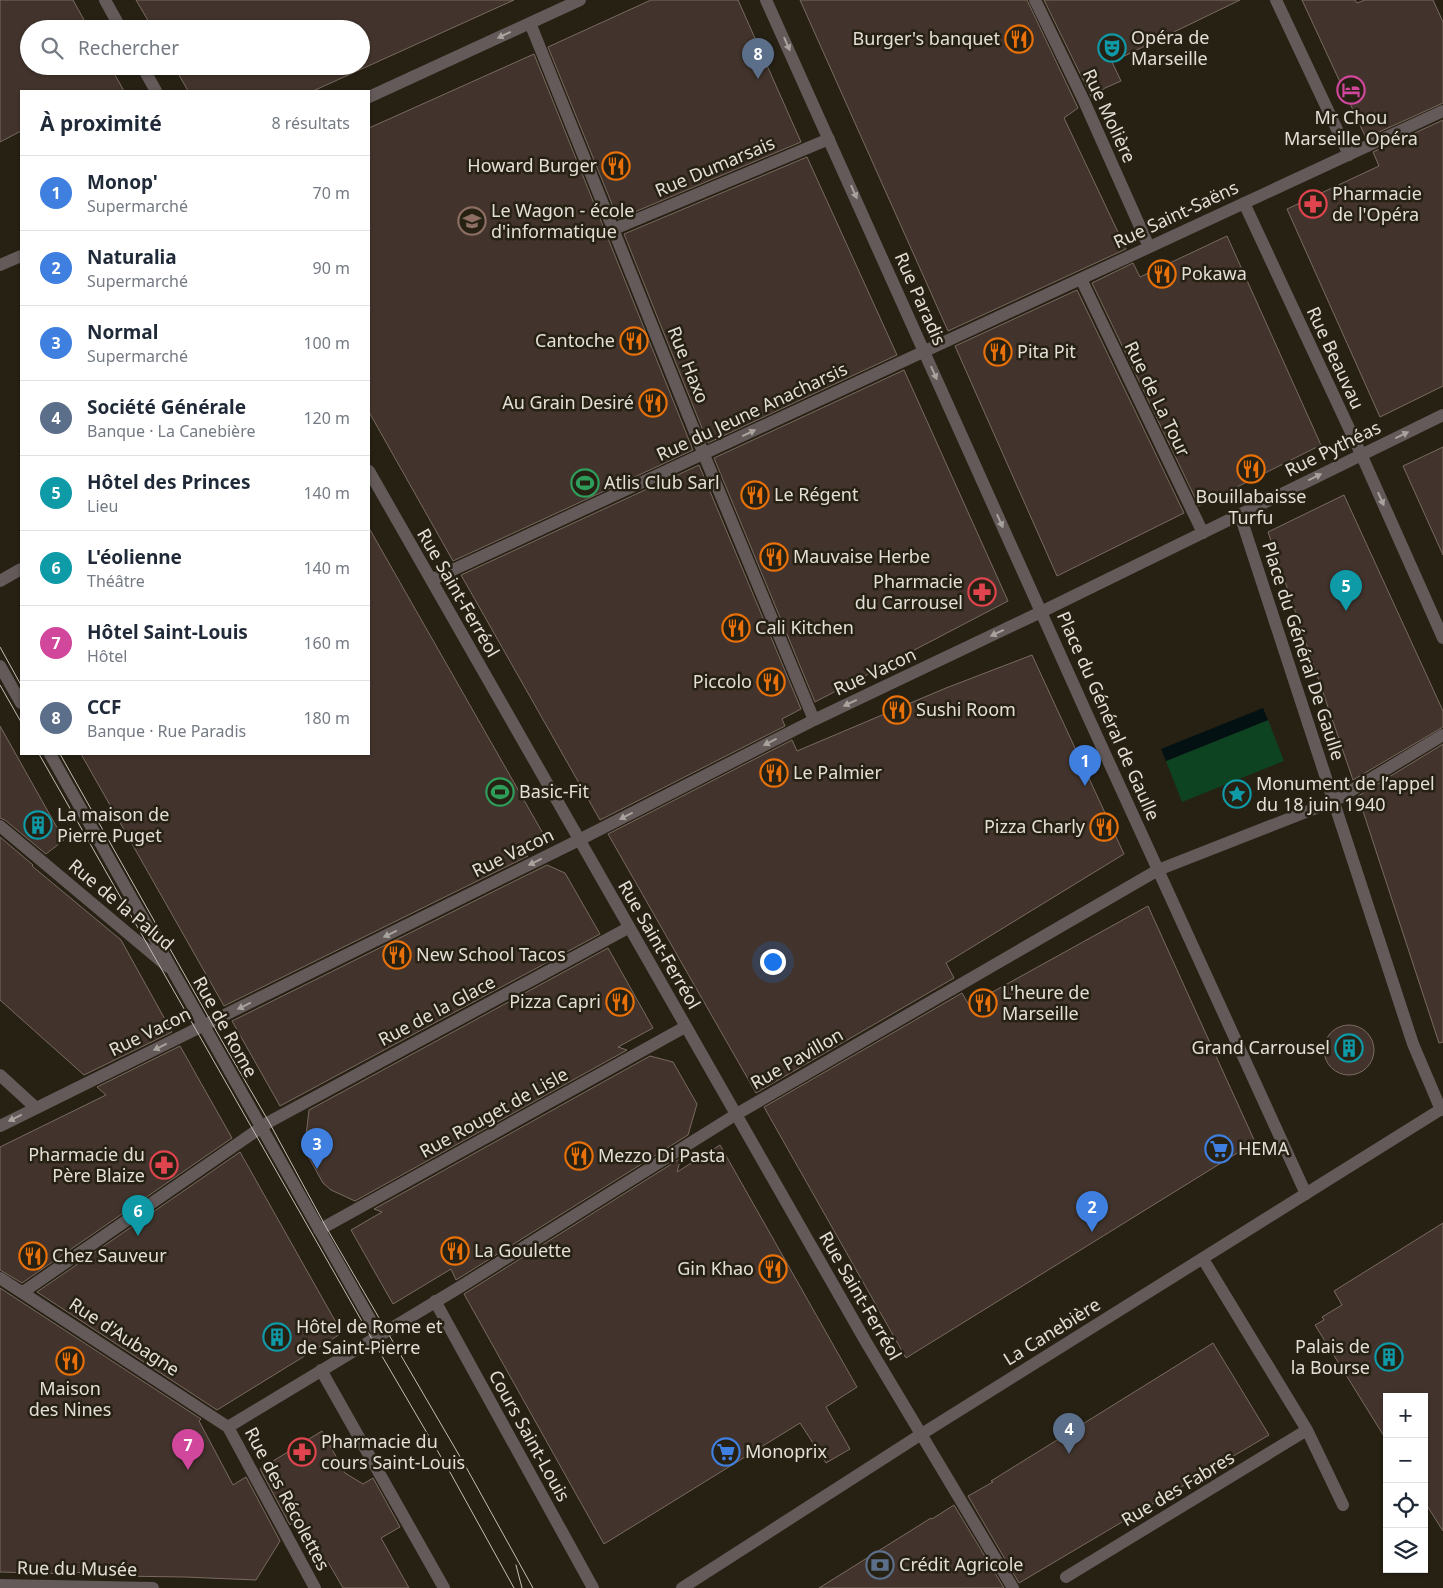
<!DOCTYPE html>
<html lang="fr">
<head>
<meta charset="utf-8">
<style>
	:root { --surface:#fff; --page:#f2f2f3; --text:#1f2937; --muted:#747a83; --line:#e0e1e3; --accent:#db2777 }
	body { margin:0; font-family:"Noto Sans",sans-serif; background:var(--page); color:var(--text) }
	.controls { position:absolute; right:15px; bottom:15px; display:grid; overflow:hidden; border-radius:0px; box-shadow:0 1px 4px #0004 }
	.controls button { width:45px; height:45px; display:grid; place-items:center; padding:0; border:0; border-bottom:1px solid var(--line); background:var(--surface); color:var(--text); font:25px sans-serif }
	.you { position:absolute; left:772px; top:961px; width:18px; height:18px; margin:-12px; border:4px solid #fff; border-radius:50%; background:#1a73e8; box-shadow:0 0 0 8px #1a73e833 }
	.badge { display:grid; place-items:center; width:32px; height:32px; border-radius:50%; background:var(--accent); color:#fff; font-size:16px; font-weight:700 }
	.pin { position:absolute; translate:-50% -41px; filter:drop-shadow(0 1px 2px #0008) }
	.pin::after { content:''; position:absolute; top:26px; width:18px; height:15px; background:inherit; clip-path:polygon(0 0,100% 0,50% 100%) }
	.list { margin:0; padding:0; list-style:none }
	h2 { display:flex; justify-content:space-between; align-items:center; height:65px; margin:0; padding:0 20px; font-size:21px }
	h2 small { font-size:16px; font-weight:400; color:var(--muted) }
	.list li { display:grid; grid-template-columns:32px 1fr auto; gap:15px; align-items:center; box-sizing:border-box; height:75px; padding:0 20px; border-top:1px solid var(--line) }
	.list b { display:block; font-size:19px; white-space:nowrap }
	.list p { margin:0; font-size:16px; white-space:nowrap; color:var(--muted) }
	.list em { font-size:16px; font-style:normal; color:var(--muted) }
	.icon { flex:none; width:28px; height:28px; fill:none; stroke:currentColor; stroke-width:2; stroke-linecap:round; stroke-linejoin:round }
	.map { position:relative; flex:none; width:1443px; height:1588px; overflow:hidden }
	.search { position:absolute; background:var(--surface); box-shadow:0 1px 4px #0004; left:20px; top:20px; width:350px; height:55px; display:flex; align-items:center; gap:12px; box-sizing:border-box; padding:0 18px; border-radius:28px; color:var(--muted); font-size:19px }
	.panel { position:absolute; background:var(--surface); box-shadow:0 1px 4px #0004; left:20px; top:90px; width:350px; height:665px; border-radius:0px }
	.map>svg:first-child { display:block }
	.green { fill:#0d4321 }
	.water { fill:#031113 }
	.building { fill:#42342c; stroke:#7a6a61 }
	.lines { fill:none; stroke-linecap:round; stroke-linejoin:round }
	.minor { stroke:#635a59; stroke-width:12 }
	.tram { stroke:#c3beb5; stroke-width:1 }
	.oneway { fill:#a9a39e }
	.labels { text-anchor:middle; stroke-width:5; stroke-linejoin:round; paint-order:stroke }
	.poi-label { font-size:18px; fill:#e3dfd7; stroke:#272114; text-anchor:start }
	.street-label { font-size:18px; fill:#e3dfd7; stroke:#272114 }
</style>
</head>
<body>
<div class="map">
<svg width="1443" height="1588" viewBox="0 0 1443 1588">
	<rect width="100%" height="100%" fill="#272114"/>
	<path class="green" d="M1268 720 1284 761 1182 802 1166 761Z"/>
	<path class="water" d="M1263 708 1268 720 1166 761 1161 749Z"/>
	<path class="building" d="M0 0H73L89 29H29V66H110L124 91H21V131L0 142Z
		M136 0H514L313 91H188L174 66H361V29H153Z
		M651 0H738L801 142 618 219 548 47Z
		M800 0H1027L1078 108 1064 118 1126 249 948 331Z
		M1044 0H1240L1112 62 1121 81 1105 88 1092 98Z
		M1302 0H1355L1357 3 1365 0H1433L1443 22V103L1366 138Z
		M534 54 693 450 453 561 369 412V128Z
		M1443 120V386L1380 417 1287 209 1379 166 1373 152Z
		M807 157 897 355 708 443 624 234Z
		M1227 236 1321 445 1199 506 1092 283 1133 263 1140 277Z
		M1077 290 1184 513 1057 576 955 346Z
		M904 370 1008 601 815 702 714 458Z
		M1443 447V555L1403 466Z
		M699 465 801 709 782 719 785 726 600 820 461 575Z
		M1344 495 1443 711V727L1353 780 1268 532Z
		M369 528 545 837 515 851 528 856 224 1006 81 754H369Z
		M1032 655 1124 854 946 963 954 978 756 1093 608 834 792 740 797 751 946 688Z
		M0 726 64 840 46 854 5 820 0 818Z
		M1443 744V1042L1439 1043 1358 796Z
		M0 837 33 865 32 866 121 940 172 1032 84 1075 0 1000Z
		M547 865 565 873 600 934 280 1106 232 1021Z
		M1148 906 1255 1142 906 1358 764 1107 962 993 969 1005Z
		M608 948 653 1028 618 1047 627 1050 355 1201 331 1190 323 1183 308 1156 305 1145 309 1110Z
		M1324 1050a25 25 0 1 1 50 0a25 25 0 1 1-50 0Z
		M180 1046 232 1138 22 1283 0 1270V1147L106 1095 97 1087Z
		M650 1056 673 1062 697 1104 688 1135 456 1280 451 1269 393 1304 351 1230 382 1212 374 1209Z
		M720 1145 857 1387 826 1407 850 1449 826 1463 800 1423 604 1544 464 1294 681 1158 677 1172Z
		M240 1152 342 1333 217 1410 37 1292Z
		M1443 1223V1531L1424 1501V1397H1387V1441L1315 1325 1324 1320 1322 1317 1342 1305 1334 1291Z
		M0 1288 201 1419 199 1421 233 1485 246 1477 280 1541 256 1580 185 1577 118 1576 73 1572V1574L0 1572Z
		M1213 1343 1269 1435 1019 1583 968 1496 993 1482 991 1481Z
		M322 1431 345 1473 363 1484 373 1478 400 1527 381 1538 409 1588H343L328 1562 317 1568 293 1522 290 1525 260 1469Z
		M954 1505 1004 1588H819L931 1518 932 1519Z"/>
	<g class="lines">
		<path class="minor" d="M105 0 121 29
			M766 0 1085 710 1306 1194
			M1035 0 1084 101 1149 247
			M1276 0 1349 155
			M530 23 707 462 814 720
			M142 66 156 91
			M369 97 580 0
			M1244 203 1361 454 1443 638
			M614 229 829 139
			M0 265 21 256
			M1081 279 1203 533
			M369 471 866 1342 1013 1588
			M1240 515 1413 1044 1441 1110
			M431 580 1443 111
			M0 581 21 569
			M0 666 21 703
			M50 754 379 1335
			M0 826 168 967
			M0 1075 36 1108
			M0 1126 579 840 814 720 1041 612 1443 415
			M319 1230 685 1027
			M1203 1259 1307 1430 1343 1505
			M0 1278 228 1427 315 1588
			M23 1292 269 1122 628 928
			M435 1301 593 1588
			M321 1370 444 1588
			M228 1427 460 1287 735 1115 1158 870 1334 801 1443 735
			M1066 1577 1307 1430
			M0 1585 153 1588
			M682 1588 920 1435 1443 1108"/>
		<path class="tram" d="M0 647 21 685
			M0 685 21 722
			M39 754 372 1339 451 1474 514 1588
			M60 754 222 1041 269 1122 326 1227 466 1467 533 1588
			M516 1565 522 1588"/>
	</g>
	<defs><path id="oneway-solid" d="M-6-.8H1V-3.2L6.5 0L1 3.2V.8H-6Z" transform="scale(1.25)"/></defs>
	<g class="oneway">
		<use href="#oneway-solid" transform="translate(504 35) rotate(155)"/>
		<use href="#oneway-solid" transform="translate(787 44) rotate(66)"/>
		<use href="#oneway-solid" transform="translate(854 192) rotate(66)"/>
		<use href="#oneway-solid" transform="translate(934 373) rotate(66)"/>
		<use href="#oneway-solid" transform="translate(749 433) rotate(-25)"/>
		<use href="#oneway-solid" transform="translate(1402 435) rotate(-26)"/>
		<use href="#oneway-solid" transform="translate(1315 477) rotate(-26)"/>
		<use href="#oneway-solid" transform="translate(1381 499) rotate(66)"/>
		<use href="#oneway-solid" transform="translate(1000 521) rotate(66)"/>
		<use href="#oneway-solid" transform="translate(997 633) rotate(155)"/>
		<use href="#oneway-solid" transform="translate(850 703) rotate(155)"/>
		<use href="#oneway-solid" transform="translate(770 742) rotate(153)"/>
		<use href="#oneway-solid" transform="translate(626 816) rotate(153)"/>
		<use href="#oneway-solid" transform="translate(535 862) rotate(154)"/>
		<use href="#oneway-solid" transform="translate(390 934) rotate(154)"/>
		<use href="#oneway-solid" transform="translate(244 1006) rotate(154)"/>
		<use href="#oneway-solid" transform="translate(160 1047) rotate(154)"/>
		<use href="#oneway-solid" transform="translate(15 1118) rotate(154)"/>
	</g>
	<defs>
		<g id="restaurant-ring" transform="scale(1.4375)"><circle r="9.5" fill="#272114" stroke="#e8710a" stroke-width="1.5"/><path d="M-5-6h1v4h1v-4h1v4h1v-4h1v5L-1.5 .5V6h-2V.5L-5-1ZM5-6V6H3V1.5H1.5Q1.5-4 5-6Z" fill="#e8710a"/></g>
		<g id="theatre-ring" transform="scale(1.4375)"><circle r="9.5" fill="#272114" stroke="#0f9aa8" stroke-width="1.5"/><path d="M-5-5.5Q0-4 5-5.5V0Q5 5 0 6Q-5 5-5 0ZM-3.3-2.5H-1v1.5H-3.3ZM1-2.5H3.3v1.5H1ZM-2.8 1Q0 5.5 2.8 1Z" fill="#0f9aa8"/></g>
		<g id="hotel-ring" transform="scale(1.4375)"><circle r="9.5" fill="#272114" stroke="#d1479c" stroke-width="1.5"/><path d="M-6-4.5h1.5V1H6V5H4.5V3h-9V5H-6ZM-4 0a1.8 1.8 0 1 1 3.6 0ZM.5 0V-2.5h3Q6-2.5 6 0Z" fill="#d1479c"/></g>
		<g id="pharmacy-ring" transform="scale(1.4375)"><circle r="9.5" fill="#272114" stroke="#e0444e" stroke-width="1.5"/><path d="M-2-6h4v4h4v4h-4v4h-4v-4h-4v-4h4Z" fill="#e0444e"/></g>
		<g id="university-ring" transform="scale(1.4375)"><circle r="9.5" fill="#272114" stroke="#8d6e63" stroke-width="1.5"/><path d="M0-5L7-2L0 1L-7-2ZM-4 1L0 2.5L4 1V4Q0 6-4 4Z" fill="#8d6e63"/></g>
		<g id="stadium-ring" transform="scale(1.4375)"><circle r="9.5" fill="#272114" stroke="#2e9e5b" stroke-width="1.5"/><path d="M0-5a6.5 5 0 1 0 0 10a6.5 5 0 1 0 0-10ZM-3.5-1.8h7v3.6h-7Z" fill="#2e9e5b"/></g>
		<g id="sight-ring" transform="scale(1.4375)"><circle r="9.5" fill="#272114" stroke="#0f9aa8" stroke-width="1.5"/><path d="M0-6L1.8-2.2L6-1.7L2.9 1.2L3.7 5.4L0 3.3L-3.7 5.4L-2.9 1.2L-6-1.7L-1.8-2.2Z" fill="#0f9aa8"/></g>
		<g id="building-ring" transform="scale(1.4375)"><circle r="9.5" fill="#272114" stroke="#0f9aa8" stroke-width="1.5"/><path d="M-4-6H4V6H1V3H-1V6H-4ZM-2.5-4.3h1.7v1.8h-1.7ZM.8-4.3h1.7v1.8H.8ZM-2.5-1h1.7V.8h-1.7ZM.8-1h1.7V.8H.8Z" fill="#0f9aa8"/></g>
		<g id="supermarket-ring" transform="scale(1.4375)"><circle r="9.5" fill="#272114" stroke="#3f7fe0" stroke-width="1.5"/><path d="M-6-5.5h2.5l.6 2H6L4.5 2H-2.5L-4.4-4H-6ZM-1.5 3.2a1.3 1.3 0 1 0 .1 0ZM3 3.2a1.3 1.3 0 1 0 .1 0Z" fill="#3f7fe0"/></g>
		<g id="bank-ring" transform="scale(1.4375)"><circle r="9.5" fill="#272114" stroke="#5c6f8a" stroke-width="1.5"/><path d="M-6-4H6V4H-6ZM0-2.3a2.3 2.3 0 1 0 0 4.6a2.3 2.3 0 1 0 0-4.6Z" fill="#5c6f8a"/></g>
	</defs>
	<g fill-rule="evenodd">
		<use href="#restaurant-ring" x="1019" y="39"/>
		<use href="#theatre-ring" x="1112" y="48"/>
		<use href="#hotel-ring" x="1351" y="90"/>
		<use href="#restaurant-ring" x="616" y="166"/>
		<use href="#pharmacy-ring" x="1313" y="204"/>
		<use href="#university-ring" x="472" y="221"/>
		<use href="#restaurant-ring" x="1162" y="274"/>
		<use href="#restaurant-ring" x="634" y="341"/>
		<use href="#restaurant-ring" x="998" y="352"/>
		<use href="#restaurant-ring" x="653" y="403"/>
		<use href="#restaurant-ring" x="1251" y="469"/>
		<use href="#stadium-ring" x="585" y="483"/>
		<use href="#restaurant-ring" x="755" y="495"/>
		<use href="#restaurant-ring" x="774" y="557"/>
		<use href="#pharmacy-ring" x="982" y="592"/>
		<use href="#restaurant-ring" x="736" y="628"/>
		<use href="#restaurant-ring" x="771" y="682"/>
		<use href="#restaurant-ring" x="897" y="710"/>
		<use href="#restaurant-ring" x="774" y="773"/>
		<use href="#stadium-ring" x="500" y="792"/>
		<use href="#sight-ring" x="1237" y="794"/>
		<use href="#building-ring" x="38" y="825"/>
		<use href="#restaurant-ring" x="1104" y="827"/>
		<use href="#restaurant-ring" x="397" y="955"/>
		<use href="#restaurant-ring" x="620" y="1002"/>
		<use href="#restaurant-ring" x="983" y="1003"/>
		<use href="#building-ring" x="1349" y="1048"/>
		<use href="#supermarket-ring" x="1219" y="1149"/>
		<use href="#restaurant-ring" x="579" y="1156"/>
		<use href="#pharmacy-ring" x="164" y="1165"/>
		<use href="#restaurant-ring" x="455" y="1251"/>
		<use href="#restaurant-ring" x="33" y="1256"/>
		<use href="#restaurant-ring" x="773" y="1269"/>
		<use href="#building-ring" x="277" y="1337"/>
		<use href="#building-ring" x="1389" y="1357"/>
		<use href="#restaurant-ring" x="70" y="1361"/>
		<use href="#pharmacy-ring" x="302" y="1452"/>
		<use href="#supermarket-ring" x="726" y="1452"/>
		<use href="#bank-ring" x="880" y="1565"/>
	</g>
	<g class="labels">
		<g class="poi-label">
			<text x="1131" y="44">Opéra de<tspan x="1131" dy="21">Marseille</tspan></text>
			<text x="1000" y="45" text-anchor="end">Burger's banquet</text>
			<text x="1351" y="124" text-anchor="middle">Mr Chou<tspan x="1351" dy="21">Marseille Opéra</tspan></text>
			<text x="597" y="172" text-anchor="end">Howard Burger</text>
			<text x="1332" y="200">Pharmacie<tspan x="1332" dy="21">de l'Opéra</tspan></text>
			<text x="491" y="217">Le Wagon - école<tspan x="491" dy="21">d'informatique</tspan></text>
			<text x="1181" y="280">Pokawa</text>
			<text x="615" y="347" text-anchor="end">Cantoche</text>
			<text x="1017" y="358">Pita Pit</text>
			<text x="634" y="409" text-anchor="end">Au Grain Desiré</text>
			<text x="604" y="489">Atlis Club Sarl</text>
			<text x="774" y="501">Le Régent</text>
			<text x="1251" y="503" text-anchor="middle">Bouillabaisse<tspan x="1251" dy="21">Turfu</tspan></text>
			<text x="793" y="563">Mauvaise Herbe</text>
			<text x="963" y="588" text-anchor="end">Pharmacie<tspan x="963" dy="21">du Carrousel</tspan></text>
			<text x="755" y="634">Cali Kitchen</text>
			<text x="752" y="688" text-anchor="end">Piccolo</text>
			<text x="916" y="716">Sushi Room</text>
			<text x="793" y="779">Le Palmier</text>
			<text x="1256" y="790">Monument de l’appel<tspan x="1256" dy="21">du 18 juin 1940</tspan></text>
			<text x="519" y="798">Basic-Fit</text>
			<text x="57" y="821">La maison de<tspan x="57" dy="21">Pierre Puget</tspan></text>
			<text x="1085" y="833" text-anchor="end">Pizza Charly</text>
			<text x="416" y="961">New School Tacos</text>
			<text x="1002" y="999">L'heure de<tspan x="1002" dy="21">Marseille</tspan></text>
			<text x="601" y="1008" text-anchor="end">Pizza Capri</text>
			<text x="1330" y="1054" text-anchor="end">Grand Carrousel</text>
			<text x="1238" y="1155">HEMA</text>
			<text x="145" y="1161" text-anchor="end">Pharmacie du<tspan x="145" dy="21">Père Blaize</tspan></text>
			<text x="598" y="1162">Mezzo Di Pasta</text>
			<text x="474" y="1257">La Goulette</text>
			<text x="52" y="1262">Chez Sauveur</text>
			<text x="754" y="1275" text-anchor="end">Gin Khao</text>
			<text x="296" y="1333">Hôtel de Rome et<tspan x="296" dy="21">de Saint-Pierre</tspan></text>
			<text x="1370" y="1353" text-anchor="end">Palais de<tspan x="1370" dy="21">la Bourse</tspan></text>
			<text x="70" y="1395" text-anchor="middle">Maison<tspan x="70" dy="21">des Nines</tspan></text>
			<text x="321" y="1448">Pharmacie du<tspan x="321" dy="21">cours Saint-Louis</tspan></text>
			<text x="745" y="1458">Monoprix</text>
			<text x="899" y="1571">Crédit Agricole</text>
		</g>
		<g class="street-label">
			<text transform="translate(1109 116) rotate(65)" y="6">Rue Molière</text>
			<text transform="translate(715 167) rotate(-23)" y="6">Rue Dumarsais</text>
			<text transform="translate(1176 215) rotate(-25)" y="6">Rue Saint-Saëns</text>
			<text transform="translate(920 299) rotate(66)" y="6">Rue Paradis</text>
			<text transform="translate(1335 358) rotate(65)" y="6">Rue Beauvau</text>
			<text transform="translate(688 365) rotate(68)" y="6">Rue Haxo</text>
			<text transform="translate(1157 399) rotate(64)" y="6">Rue de La Tour</text>
			<text transform="translate(752 412) rotate(-25)" y="6">Rue du Jeune Anacharsis</text>
			<text transform="translate(1333 449) rotate(-26)" y="6">Rue Pythéas</text>
			<text transform="translate(458 593) rotate(60)" y="6">Rue Saint-Ferréol</text>
			<text transform="translate(1303 651) rotate(72)" y="6">Place du Général De Gaulle</text>
			<text transform="translate(875 672) rotate(-25)" y="6">Rue Vacon</text>
			<text transform="translate(1108 716) rotate(66)" y="6">Place du Général de Gaulle</text>
			<text transform="translate(513 853) rotate(-26)" y="6">Rue Vacon</text>
			<text transform="translate(121 905) rotate(40)" y="6">Rue de la Palud</text>
			<text transform="translate(659 945) rotate(60)" y="6">Rue Saint-Ferréol</text>
			<text transform="translate(437 1011) rotate(-28)" y="6">Rue de la Glace</text>
			<text transform="translate(225 1027) rotate(61)" y="6">Rue de Rome</text>
			<text transform="translate(150 1032) rotate(-26)" y="6">Rue Vacon</text>
			<text transform="translate(797 1059) rotate(-30)" y="6">Rue Pavillon</text>
			<text transform="translate(494 1113) rotate(-29)" y="6">Rue Rouget de Lisle</text>
			<text transform="translate(860 1296) rotate(60)" y="6">Rue Saint-Ferréol</text>
			<text transform="translate(1052 1332) rotate(-32)" y="6">La Canebière</text>
			<text transform="translate(124 1337) rotate(33)" y="6">Rue d'Aubagne</text>
			<text transform="translate(529 1436) rotate(61)" y="6">Cours Saint-Louis</text>
			<text transform="translate(1178 1489) rotate(-31)" y="6">Rue des Fabres</text>
			<text transform="translate(287 1499) rotate(62)" y="6">Rue des Récolettes</text>
			<text transform="translate(77 1569) rotate(1)" y="6">Rue du Musée</text>
		</g>
	</g>
</svg>
<div class="controls">
<button>+</button>
<button>−</button>
<button><svg class="icon" aria-label="locate" viewBox="0 0 24 24"><circle cx="12" cy="12" r="6"/><path d="M12 2v4M12 18v4M2 12h4M18 12h4"/></svg></button>
<button><svg class="icon" aria-label="layers" viewBox="0 0 24 24"><path d="M12 4l9 5-9 5-9-5zM3 14l9 5 9-5"/></svg></button>
</div>
<div class="you"></div>
<div class="pin badge" style="left:1085px;top:786px;background:#3f7fe0">1</div>
<div class="pin badge" style="left:1092px;top:1232px;background:#3f7fe0">2</div>
<div class="pin badge" style="left:317px;top:1169px;background:#3f7fe0">3</div>
<div class="pin badge" style="left:1069px;top:1454px;background:#5c6f8a">4</div>
<div class="pin badge" style="left:1346px;top:611px;background:#0f9aa8">5</div>
<div class="pin badge" style="left:138px;top:1236px;background:#0f9aa8">6</div>
<div class="pin badge" style="left:188px;top:1470px;background:#d1479c">7</div>
<div class="pin badge" style="left:758px;top:79px;background:#5c6f8a">8</div>
<div class="search"><svg class="icon" aria-label="search" viewBox="0 0 24 24"><circle cx="10" cy="10" r="6"/><path d="M15 15l6 6"/></svg>Rechercher</div>
<section class="panel">
<h2>À proximité<small>8 résultats</small></h2>
<ul class="list">
<li><span class="badge" style="background:#3f7fe0">1</span><div><b>Monop'</b><p>Supermarché</p></div><em>70 m</em></li>
<li><span class="badge" style="background:#3f7fe0">2</span><div><b>Naturalia</b><p>Supermarché</p></div><em>90 m</em></li>
<li><span class="badge" style="background:#3f7fe0">3</span><div><b>Normal</b><p>Supermarché</p></div><em>100 m</em></li>
<li><span class="badge" style="background:#5c6f8a">4</span><div><b>Société Générale</b><p>Banque · La Canebière</p></div><em>120 m</em></li>
<li><span class="badge" style="background:#0f9aa8">5</span><div><b>Hôtel des Princes</b><p>Lieu</p></div><em>140 m</em></li>
<li><span class="badge" style="background:#0f9aa8">6</span><div><b>L'éolienne</b><p>Théâtre</p></div><em>140 m</em></li>
<li><span class="badge" style="background:#d1479c">7</span><div><b>Hôtel Saint-Louis</b><p>Hôtel</p></div><em>160 m</em></li>
<li><span class="badge" style="background:#5c6f8a">8</span><div><b>CCF</b><p>Banque · Rue Paradis</p></div><em>180 m</em></li>
</ul>
</section>
</div>
</body>
</html>
